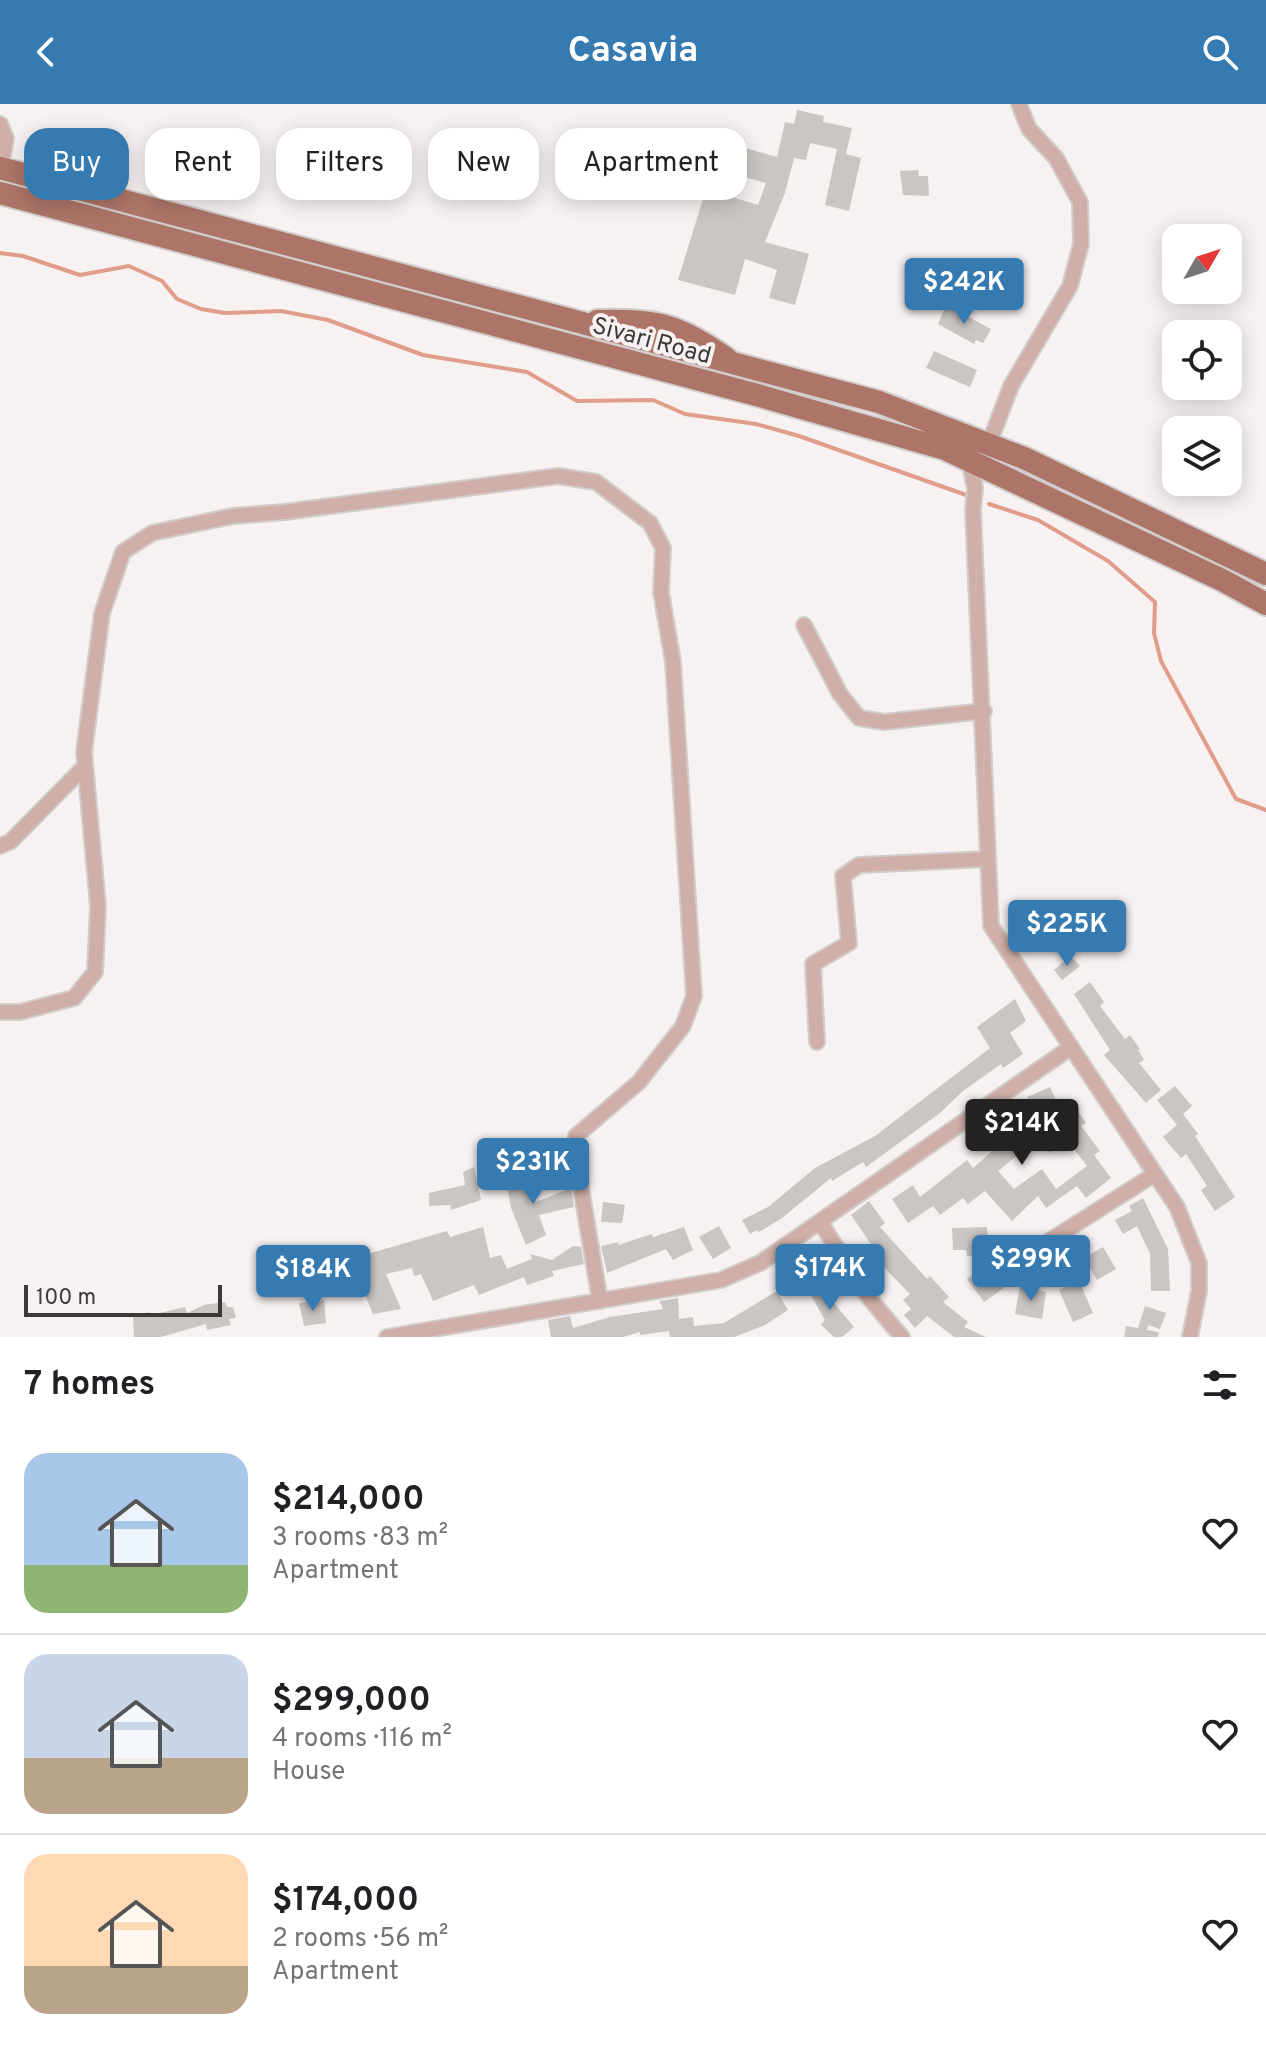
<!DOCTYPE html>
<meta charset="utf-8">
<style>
body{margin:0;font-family:Overpass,sans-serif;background:#f6f6f6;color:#202124;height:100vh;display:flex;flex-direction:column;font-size:30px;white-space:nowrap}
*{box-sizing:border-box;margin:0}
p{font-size:26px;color:#757577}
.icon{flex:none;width:44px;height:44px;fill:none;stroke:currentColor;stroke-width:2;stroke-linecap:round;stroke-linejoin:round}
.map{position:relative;height:1233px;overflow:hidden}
.drawer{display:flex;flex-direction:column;background:#fff;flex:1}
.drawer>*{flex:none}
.banner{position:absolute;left:24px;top:24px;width:800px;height:72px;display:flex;gap:16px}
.needle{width:52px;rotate:51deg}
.buttons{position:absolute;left:1162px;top:120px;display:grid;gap:16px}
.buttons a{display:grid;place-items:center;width:80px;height:80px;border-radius:16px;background:#fff;box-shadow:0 4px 20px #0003;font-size:40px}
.scale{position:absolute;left:24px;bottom:20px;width:198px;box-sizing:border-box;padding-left:8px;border:4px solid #3c3a39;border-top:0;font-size:22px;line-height:28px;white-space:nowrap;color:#3c3a39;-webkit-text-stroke:6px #f7f2f1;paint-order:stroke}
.price{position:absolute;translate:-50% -68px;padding:0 18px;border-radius:8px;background:#357ab0;color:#fff;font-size:26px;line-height:52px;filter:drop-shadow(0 2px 4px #0008)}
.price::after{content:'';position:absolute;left:50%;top:48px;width:24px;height:18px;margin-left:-12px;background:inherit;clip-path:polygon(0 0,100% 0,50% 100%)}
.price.current{background:#222;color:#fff}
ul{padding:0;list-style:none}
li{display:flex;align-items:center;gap:24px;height:200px;padding:0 24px}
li+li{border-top:2px solid #e0e0e0}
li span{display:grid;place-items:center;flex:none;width:224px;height:160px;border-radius:24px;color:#555}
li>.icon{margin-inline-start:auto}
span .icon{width:96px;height:96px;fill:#fffc;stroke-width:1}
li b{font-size:34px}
h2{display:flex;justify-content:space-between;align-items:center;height:96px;padding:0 24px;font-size:34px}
.chip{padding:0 28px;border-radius:24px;background:#fff;box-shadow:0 4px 20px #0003;font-size:28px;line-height:72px}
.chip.current{background:#357ab0;color:#fff}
header{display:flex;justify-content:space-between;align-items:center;height:104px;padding:0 24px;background:#357ab0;color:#fff;font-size:36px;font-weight:700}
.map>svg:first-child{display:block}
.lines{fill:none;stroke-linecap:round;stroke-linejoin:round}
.stream{stroke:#e19d8b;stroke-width:4}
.building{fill:#cbc6c4;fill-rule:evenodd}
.street-casing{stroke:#d2cdcc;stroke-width:18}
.primary-casing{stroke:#d2cdcc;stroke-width:26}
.street{stroke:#cfafa7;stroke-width:14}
.primary{stroke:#ac7567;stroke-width:22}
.labels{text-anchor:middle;stroke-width:8;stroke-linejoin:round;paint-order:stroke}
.street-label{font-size:24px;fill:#3c3a39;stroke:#f7f2f1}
</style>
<header><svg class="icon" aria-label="back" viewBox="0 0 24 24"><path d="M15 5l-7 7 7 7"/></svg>Casavia<svg class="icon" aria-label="search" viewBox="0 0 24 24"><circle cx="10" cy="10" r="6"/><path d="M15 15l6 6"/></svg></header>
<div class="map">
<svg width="1266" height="1233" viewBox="0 0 1266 1233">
<rect width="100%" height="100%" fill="#f7f2f1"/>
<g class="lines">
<path class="stream" d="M 0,149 L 23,152 L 80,171 L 129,162 L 162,177 L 177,195 L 201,205 L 225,209 L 281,207 L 328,216 L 423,251 L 527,268 L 577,297 L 653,296 L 685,310 L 756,320 L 799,332 L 969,392
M 989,400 L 1038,416 L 1108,457 L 1155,498 L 1154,529 L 1161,557 L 1236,695 L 1266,706"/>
</g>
<path class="building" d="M 797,6 L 824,12 L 823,18 L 852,24 L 846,50 L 861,54 L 849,107 L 825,101 L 837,45 L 810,39 L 806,56 L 794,54 L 785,89 L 765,138 L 809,150 L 795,201 L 769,194 L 777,166 L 745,155 L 735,191 L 678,176 L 706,85 L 758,101 L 766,79 L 705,62 L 713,35 L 777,53 L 785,18 L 794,20 Z
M 918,66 L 919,72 L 928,72 L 929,92 L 903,91 L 900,67 Z
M 946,201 L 991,225 L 983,239 L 976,236 L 974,240 L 938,220 Z
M 934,247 L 977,266 L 970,283 L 926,264 Z
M 1031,816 L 1045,835 L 1028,848 L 1014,828 Z
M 1071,852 L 1080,862 L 1062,876 L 1054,866 Z
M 1090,878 L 1104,898 L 1100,902 L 1125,935 L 1130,931 L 1140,945 L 1138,946 L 1144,956 L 1139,959 L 1161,986 L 1146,999 L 1104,951 L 1110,946 L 1074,890 Z
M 1015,895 L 1026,917 L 1010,929 L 1023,950 L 1003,964 L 1001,960 L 963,987 L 940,1009 L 866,1063 L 863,1058 L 832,1077 L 831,1074 L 782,1114 L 759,1128 L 757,1126 L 750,1130 L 742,1116 L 768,1103 L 815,1064 L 875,1032 L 990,944 L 977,923 Z
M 1175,982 L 1192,1002 L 1183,1010 L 1198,1030 L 1195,1032 L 1235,1093 L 1215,1107 L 1201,1086 L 1207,1082 L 1186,1050 L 1181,1054 L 1163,1033 L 1177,1021 L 1157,996 Z
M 1050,983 L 1061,1006 L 1071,998 L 1086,1019 L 1081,1022 L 1100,1047 L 1094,1051 L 1111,1074 L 1086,1094 L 1077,1082 L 1046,1104 L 1038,1092 L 1012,1117 L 985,1087 L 968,1100 L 963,1094 L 940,1111 L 933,1102 L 908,1119 L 892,1095 L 913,1081 L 920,1093 L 967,1056 L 973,1064 L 996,1044 L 998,1047 L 1039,1018 L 1027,993 ZM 1067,1036 L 1087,1062 L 1056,1085 L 1042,1065 L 1014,1085 L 998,1067 L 1018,1051 L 1020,1053 L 1042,1038 L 1050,1049 Z
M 474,1063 L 481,1096 L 451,1106 L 450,1101 L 429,1102 L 429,1089 L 465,1081 L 463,1068 Z
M 532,1069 L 536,1098 L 571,1084 L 574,1103 L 539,1111 L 546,1131 L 526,1141 L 511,1104 L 505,1073 Z
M 1143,1094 L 1168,1145 L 1170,1187 L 1151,1187 L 1150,1150 L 1137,1122 L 1123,1130 L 1115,1116 L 1132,1107 L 1129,1102 Z
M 869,1097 L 885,1119 L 880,1123 L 927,1175 L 930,1172 L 949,1193 L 943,1198 L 968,1218 L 964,1223 L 986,1233 L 954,1233 L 927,1212 L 915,1224 L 904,1211 L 911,1205 L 903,1196 L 910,1190 L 871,1150 L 875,1146 L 851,1111 Z
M 603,1098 L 625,1101 L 622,1119 L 601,1118 Z
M 719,1122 L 731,1144 L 713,1155 L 699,1133 Z
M 483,1123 L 490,1154 L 501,1151 L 507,1165 L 532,1155 L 530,1150 L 552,1156 L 573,1142 L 581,1143 L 584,1160 L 552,1167 L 554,1172 L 527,1181 L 524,1173 L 479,1191 L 474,1181 L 433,1197 L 421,1170 L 414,1172 L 412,1164 L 386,1170 L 401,1205 L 373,1210 L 360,1179 L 335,1188 L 324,1165 L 350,1155 L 447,1127 L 450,1133 Z
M 684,1123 L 693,1146 L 673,1156 L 666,1145 L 607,1169 L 601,1142 L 619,1138 L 618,1141 L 652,1130 L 653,1133 Z
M 987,1123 L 988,1151 L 967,1152 L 966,1146 L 953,1146 L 952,1124 Z
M 1103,1143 L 1116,1165 L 1097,1176 L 1084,1154 Z
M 798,1150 L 809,1171 L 796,1181 L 783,1163 Z
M 990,1158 L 997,1168 L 1001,1164 L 1012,1178 L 984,1198 L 967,1175 Z
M 822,1176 L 831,1190 L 828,1192 L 854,1223 L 842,1233 L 834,1233 L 821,1221 L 825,1216 L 809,1188 Z
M 1079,1177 L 1093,1209 L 1073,1218 L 1059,1186 Z
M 1020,1183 L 1046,1188 L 1042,1215 L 1015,1210 Z
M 777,1187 L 788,1206 L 765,1221 L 734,1233 L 670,1233 L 669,1227 L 640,1231 L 640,1228 L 623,1233 L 551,1233 L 548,1216 L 570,1212 L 573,1224 L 610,1213 L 663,1205 L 659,1197 L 678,1194 L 679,1215 L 693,1213 L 694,1222 L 724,1219 Z
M 324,1196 L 326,1219 L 304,1222 L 299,1199 Z
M 225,1198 L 227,1203 L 233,1203 L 236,1214 L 229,1215 L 231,1221 L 207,1226 L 206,1220 L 161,1233 L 134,1233 L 133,1212 L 150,1208 L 151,1211 L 185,1203 L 187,1209 L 204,1201 Z
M 1145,1202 L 1166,1209 L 1160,1225 L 1148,1221 L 1147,1226 L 1159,1228 L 1158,1233 L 1124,1233 L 1126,1222 L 1138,1224 Z"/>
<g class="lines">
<g class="street-casing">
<path id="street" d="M 0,20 L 6,34 L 0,69
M 989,340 L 1011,282 L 1070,182 L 1081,140 L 1080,98 L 1056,54 L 1029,25 L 1019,0
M 969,357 L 975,384 L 973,406 L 991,822 L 1177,1103 L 1199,1159 L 1199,1187 L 1190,1233
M 804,521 L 840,590 L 859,614 L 884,618 L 984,607
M 0,742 L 10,738 L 85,662
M 0,908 L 20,908 L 74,894 L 95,868 L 98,802 L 84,648 L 102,509 L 123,448 L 152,429 L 233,412 L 285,408 L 558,372 L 596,378 L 650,419 L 663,444 L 661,488 L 673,558 L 694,892 L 683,922 L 639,978 L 576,1032 L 581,1084 L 600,1197
M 817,938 L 813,860 L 849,839 L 843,772 L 859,761 L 988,755
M 820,1118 L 870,1195 L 902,1233
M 1041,1142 L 1155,1070
M 387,1233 L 721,1176 L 760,1159 L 1070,944"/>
</g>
<g class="primary-casing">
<path id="primary" d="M 0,64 L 879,298 L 1024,354 L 1266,470
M 0,89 L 757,291 L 945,345 L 1224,477 L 1266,500
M 597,217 C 655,215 678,220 726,254"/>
</g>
<use href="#street" class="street"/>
<use href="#primary" class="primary"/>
</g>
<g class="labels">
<g class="street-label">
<text transform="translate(652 236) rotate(15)" y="8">Sivari Road</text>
</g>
</g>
</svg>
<div class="buttons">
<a><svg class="needle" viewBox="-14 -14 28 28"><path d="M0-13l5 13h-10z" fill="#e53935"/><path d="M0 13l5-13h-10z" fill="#757577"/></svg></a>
<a><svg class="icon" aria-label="locate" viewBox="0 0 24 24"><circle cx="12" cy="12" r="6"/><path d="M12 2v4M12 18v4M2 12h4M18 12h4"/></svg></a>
<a><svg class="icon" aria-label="layers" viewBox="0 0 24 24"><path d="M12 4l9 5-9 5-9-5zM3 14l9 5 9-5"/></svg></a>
</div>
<div class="scale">100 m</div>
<b class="price" style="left:964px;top:222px">$242K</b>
<b class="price" style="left:1067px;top:864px">$225K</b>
<b class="price current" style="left:1022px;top:1063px">$214K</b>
<b class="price" style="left:533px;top:1102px">$231K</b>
<b class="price" style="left:1031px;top:1199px">$299K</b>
<b class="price" style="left:830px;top:1208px">$174K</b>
<b class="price" style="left:313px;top:1209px">$184K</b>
<div class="banner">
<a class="chip current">Buy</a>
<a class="chip">Rent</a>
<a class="chip">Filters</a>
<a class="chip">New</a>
<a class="chip">Apartment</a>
</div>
</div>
<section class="drawer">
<h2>7 homes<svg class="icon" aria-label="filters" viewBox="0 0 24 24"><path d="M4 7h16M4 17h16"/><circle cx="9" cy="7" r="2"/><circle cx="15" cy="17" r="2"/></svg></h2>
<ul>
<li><span style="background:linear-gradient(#a9c7e8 70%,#8fb573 0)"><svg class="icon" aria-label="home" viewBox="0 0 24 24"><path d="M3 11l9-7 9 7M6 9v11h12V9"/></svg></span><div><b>$214,000</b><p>3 rooms · 83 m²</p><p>Apartment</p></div><svg class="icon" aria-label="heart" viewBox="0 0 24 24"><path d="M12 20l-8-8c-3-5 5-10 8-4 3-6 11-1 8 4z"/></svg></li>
<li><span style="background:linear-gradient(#c9d6e8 65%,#b9a48a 0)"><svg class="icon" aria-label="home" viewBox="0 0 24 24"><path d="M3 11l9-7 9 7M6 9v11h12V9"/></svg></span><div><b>$299,000</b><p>4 rooms · 116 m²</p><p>House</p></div><svg class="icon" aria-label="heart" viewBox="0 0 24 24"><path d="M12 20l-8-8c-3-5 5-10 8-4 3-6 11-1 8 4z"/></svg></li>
<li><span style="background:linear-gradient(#ffd9b3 70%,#b9a48a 0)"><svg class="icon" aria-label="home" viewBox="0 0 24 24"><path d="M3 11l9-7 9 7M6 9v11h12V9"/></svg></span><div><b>$174,000</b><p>2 rooms · 56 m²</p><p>Apartment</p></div><svg class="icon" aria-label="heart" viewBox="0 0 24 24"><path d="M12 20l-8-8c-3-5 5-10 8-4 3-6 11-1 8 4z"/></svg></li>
</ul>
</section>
